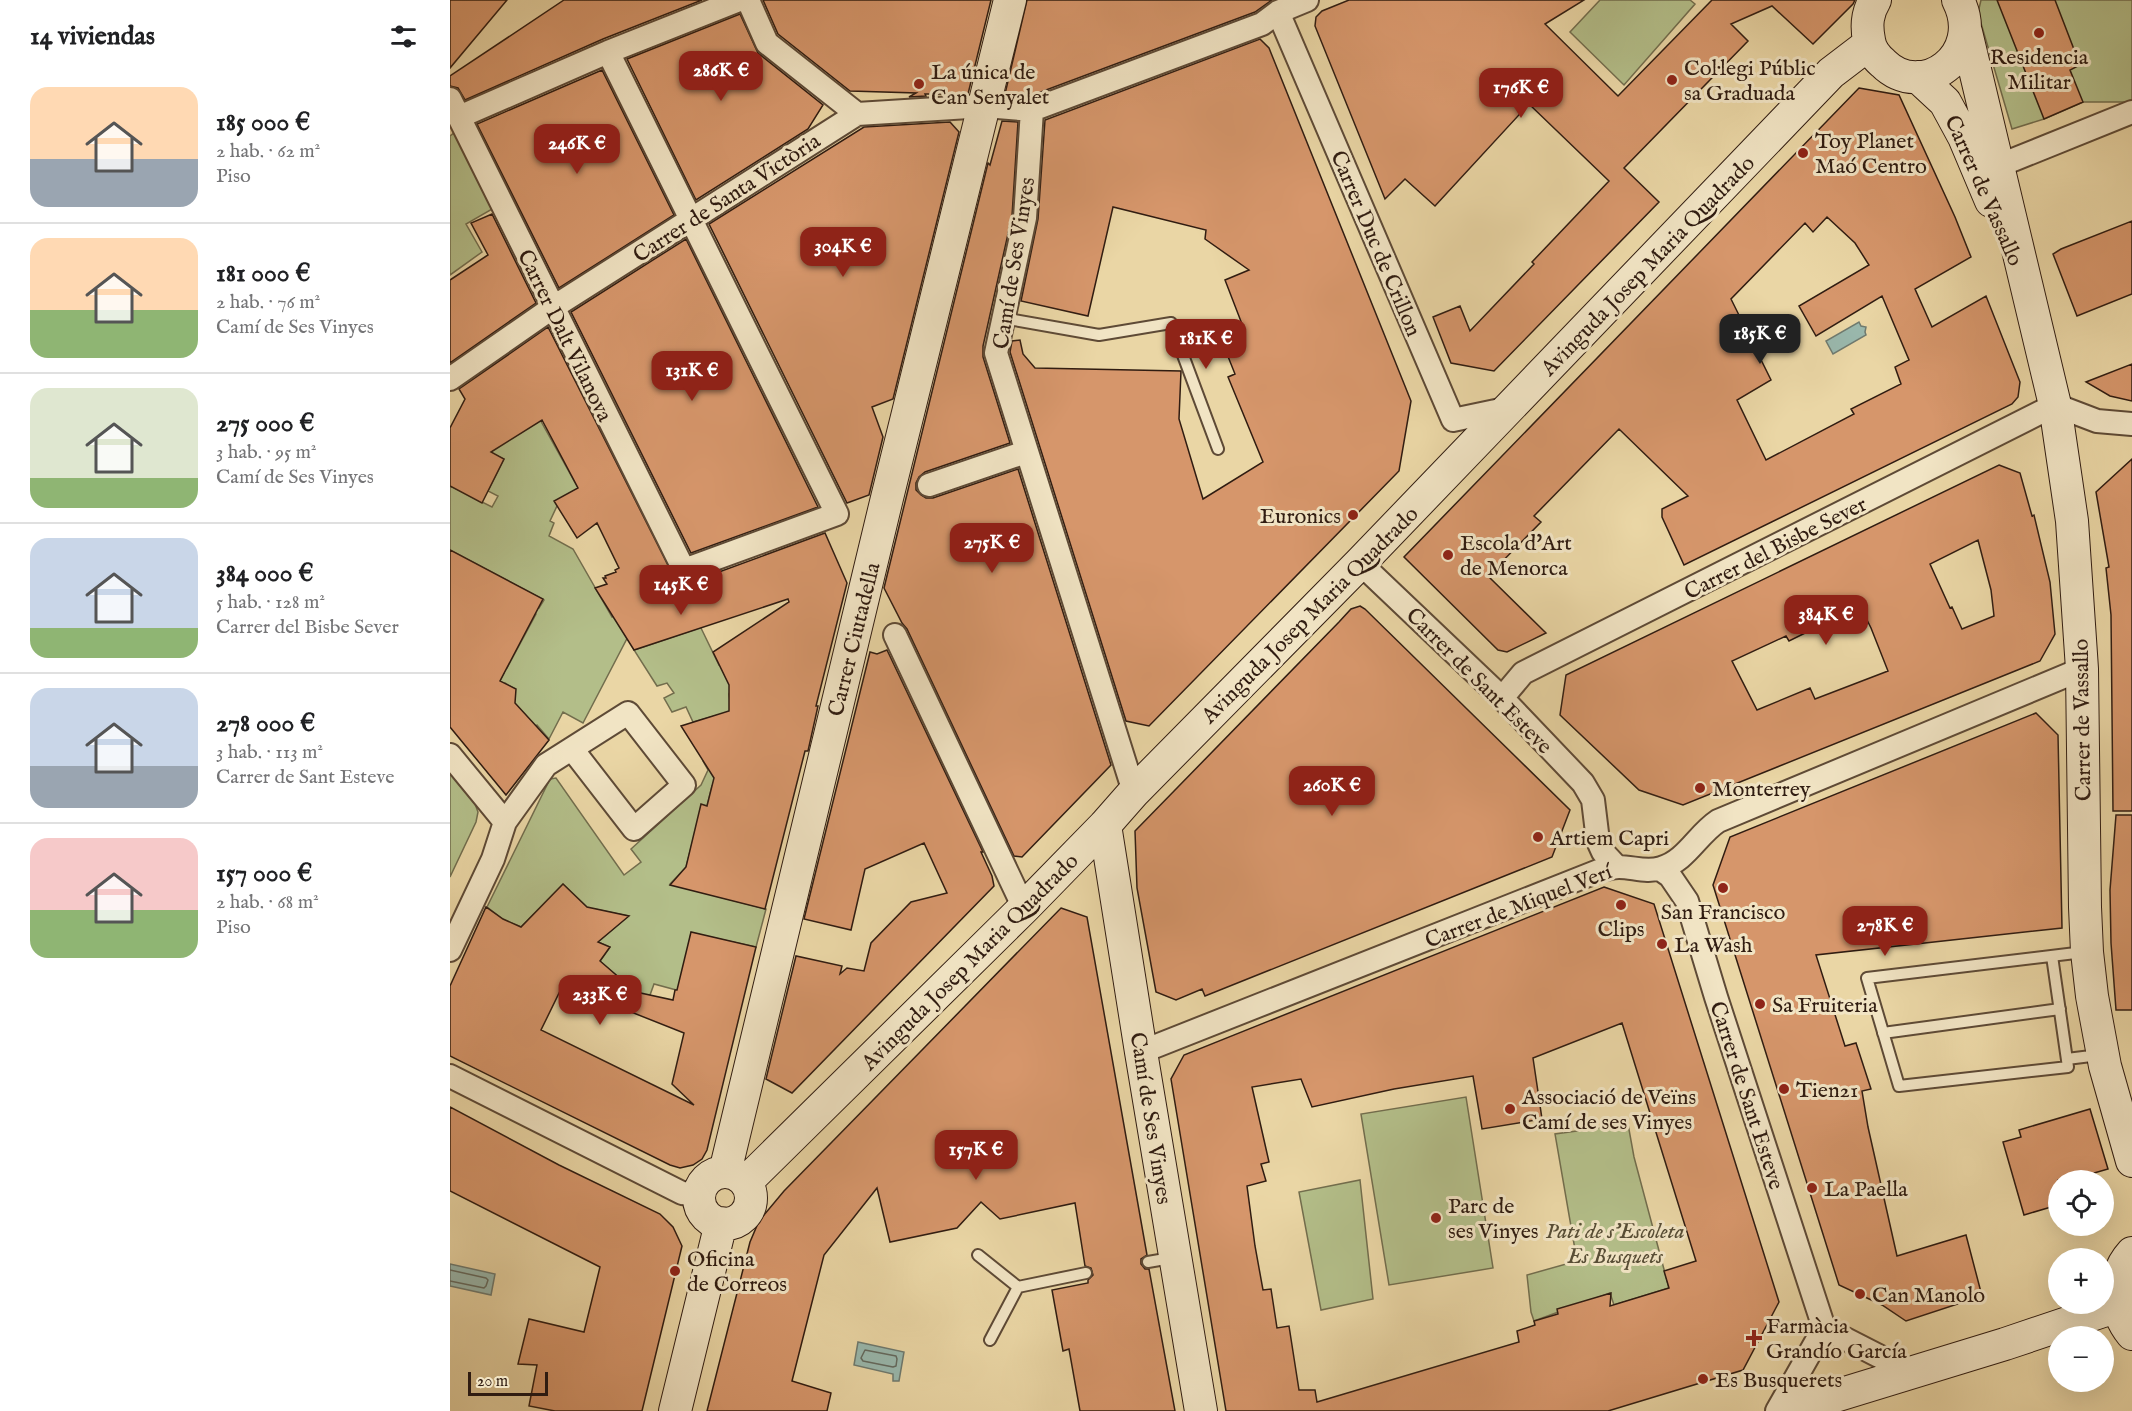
<!DOCTYPE html>
<html lang="es">
<meta charset="utf-8">
<style>
body{margin:0;font-family:"IM FELL English",serif;background:#f2f2f2;color:#202124;height:100vh;display:flex;flex-direction:column;font-size:22px;white-space:nowrap}
*{box-sizing:border-box;margin:0}
p{font-size:20px;color:#757577}
.icon{flex:none;width:33px;height:33px;fill:none;stroke:currentColor;stroke-width:2;stroke-linecap:round;stroke-linejoin:round}
.map{position:relative;flex:1;overflow:hidden}
.panel{display:flex;flex-direction:column;background:#fff;width:450px}
.panel>*{flex:none}
.controls{position:absolute;left:1598px;top:1170px;display:grid;gap:12px}
.controls a{display:grid;place-items:center;width:66px;height:66px;border-radius:50%;background:#fff;box-shadow:0 6px 24px #0002;font-size:30px}
.scale{position:absolute;left:18px;bottom:15px;width:80px;box-sizing:border-box;padding-left:6px;border:3px solid #301c11;border-top:0;font-size:16px;line-height:21px;white-space:nowrap;color:#301c11;-webkit-text-stroke:4px #f1e4c4;paint-order:stroke}
.price{position:absolute;translate:-50% -51px;padding:0 14px;border-radius:12px;background:#8f2418;color:#fff;font-size:20px;line-height:39px;filter:drop-shadow(0 2px 3px #0008)}
.price::after{content:'';position:absolute;left:50%;top:36px;width:18px;height:14px;margin-left:-9px;background:inherit;clip-path:polygon(0 0,100% 0,50% 100%)}
.price.current{background:#222;color:#fff}
ul{padding:0;list-style:none}
li{display:flex;align-items:center;gap:18px;height:150px;padding:0 30px}
li+li{border-top:2px solid #e0e0e0}
li span{display:grid;place-items:center;flex:none;width:168px;height:120px;border-radius:18px;color:#555}
li>.icon{margin-inline-start:auto}
span .icon{width:72px;height:72px;fill:#fffc;stroke-width:1}
li b{font-size:26px}
h2{display:flex;justify-content:space-between;align-items:center;height:72px;padding:0 30px;font-size:26px}
main{display:flex;flex:1;min-height:0}
.map>svg:first-child{display:block}
.green{fill:#b3be89;stroke:#726d4d;stroke-width:1.5}
.water{fill:#99b8ad;stroke:#6f7a6f;stroke-width:1.5}
.lines{fill:none;stroke-linecap:round;stroke-linejoin:round}
.shore{stroke:#646a5f;stroke-width:1.5}
.building{fill:#d6966b;stroke:#301c11;stroke-width:1.5;fill-rule:evenodd}
.lane-casing{stroke:#5e4a36;stroke-width:14}
.street-casing{stroke:#5e4a36;stroke-width:26}
.secondary-casing{stroke:#301c11;stroke-width:34}
.lane{stroke:#f1e4c4;stroke-width:10}
.street{stroke:#f1e4c4;stroke-width:22}
.secondary{stroke:#f1e4c4;stroke-width:32}
.poi-dot{fill:#8f2418;stroke:#f1e4c4;stroke-width:2}
.labels{text-anchor:middle;stroke-width:6;stroke-linejoin:round;paint-order:stroke}
.poi-label{font-size:22px;fill:#301c11;stroke:#f1e4c4;text-anchor:start}
.street-label{font-size:22px;fill:#301c11;stroke:#f1e4c4}
.park-label{font-size:22px;font-style:italic;fill:#574d35;stroke:#f1e4c4}
</style>
<main>
<section class="panel">
<h2>14 viviendas<svg class="icon" aria-label="filters" viewBox="0 0 24 24"><path d="M4 7h16M4 17h16"/><circle cx="9" cy="7" r="2"/><circle cx="15" cy="17" r="2"/></svg></h2>
<ul>
<li><span style="background:linear-gradient(#ffd9b3 60%,#9aa5b1 0)"><svg class="icon" aria-label="home" viewBox="0 0 24 24"><path d="M3 11l9-7 9 7M6 9v11h12V9"/></svg></span><div><b>185 000 €</b><p>2 hab. · 62 m²</p><p>Piso</p></div></li>
<li><span style="background:linear-gradient(#ffd9b3 60%,#8fb573 0)"><svg class="icon" aria-label="home" viewBox="0 0 24 24"><path d="M3 11l9-7 9 7M6 9v11h12V9"/></svg></span><div><b>181 000 €</b><p>2 hab. · 76 m²</p><p>Camí de Ses Vinyes</p></div></li>
<li><span style="background:linear-gradient(#dfe7d0 75%,#8fb573 0)"><svg class="icon" aria-label="home" viewBox="0 0 24 24"><path d="M3 11l9-7 9 7M6 9v11h12V9"/></svg></span><div><b>275 000 €</b><p>3 hab. · 95 m²</p><p>Camí de Ses Vinyes</p></div></li>
<li><span style="background:linear-gradient(#c9d6e8 75%,#8fb573 0)"><svg class="icon" aria-label="home" viewBox="0 0 24 24"><path d="M3 11l9-7 9 7M6 9v11h12V9"/></svg></span><div><b>384 000 €</b><p>5 hab. · 128 m²</p><p>Carrer del Bisbe Sever</p></div></li>
<li><span style="background:linear-gradient(#c9d6e8 65%,#9aa5b1 0)"><svg class="icon" aria-label="home" viewBox="0 0 24 24"><path d="M3 11l9-7 9 7M6 9v11h12V9"/></svg></span><div><b>278 000 €</b><p>3 hab. · 113 m²</p><p>Carrer de Sant Esteve</p></div></li>
<li><span style="background:linear-gradient(#f6c9c9 60%,#8fb573 0)"><svg class="icon" aria-label="home" viewBox="0 0 24 24"><path d="M3 11l9-7 9 7M6 9v11h12V9"/></svg></span><div><b>157 000 €</b><p>2 hab. · 68 m²</p><p>Piso</p></div></li>
</ul>
</section>
<div class="map">
<svg width="1682" height="1411" viewBox="0 0 1682 1411">
<rect width="100%" height="100%" fill="#ead6a5"/>
<filter id="stains"><feTurbulence type="fractalNoise" baseFrequency=".00333" numOctaves="4"/><feColorMatrix values="0 0 0 0 .2 0 0 0 0 .09 0 0 0 0 .02 0 0 0 .5 -.17"/></filter>
<radialGradient id="worn" r=".72"><stop offset=".6" stop-color="#630" stop-opacity="0"/><stop offset="1" stop-color="#630" stop-opacity=".3"/></radialGradient>
<path class="green" d="M 1150,0 L 1240,0 L 1245,4 L 1174,85 L 1120,32 Z
M 1531,0 L 1682,0 L 1682,102 L 1633,102 L 1594,119 L 1562,129 L 1528,13 Z
M 8,130 L 44,208 L 16,224 L 32,252 L 0,275 L 0,136 Z
M 78,398 L 128,488 L 107,506 L 100,521 L 104,523 L 99,536 L 123,549 L 162,617 L 174,611 L 183,627 L 133,723 L 113,712 L 99,739 L 87,725 L 76,734 L 58,696 L 65,689 L 55,683 L 42,694 L 43,678 L 50,681 L 54,673 L 0,638 L 57,668 L 86,614 L 12,568 L 89,608 L 94,600 L 0,550 L 0,486 L 42,507 L 48,496 L 38,491 L 54,459 L 41,453 L 56,424 Z
M 250,626 L 269,665 L 295,657 L 279,694 L 293,793 L 262,786 L 257,806 L 252,805 L 236,867 L 220,884 L 316,909 L 306,947 L 241,933 L 230,991 L 204,984 L 200,995 L 195,1001 L 150,961 L 160,947 L 148,942 L 178,916 L 145,909 L 142,912 L 113,884 L 71,927 L 54,920 L 37,907 L 100,779 L 106,778 L 174,875 L 191,862 L 181,849 L 251,785 L 258,770 L 253,761 L 267,757 L 268,715 L 243,722 L 236,707 L 222,712 L 214,698 L 224,693 L 217,683 L 207,686 L 184,650 L 246,629 Z
M 0,773 L 25,804 L 28,812 L 26,822 L 0,877 Z
M 1016,1097 L 1043,1268 L 939,1285 L 911,1114 Z
M 1178,1124 L 1184,1157 L 1219,1288 L 1164,1305 L 1160,1293 L 1084,1321 L 1081,1312 L 1077,1275 L 1127,1261 L 1105,1134 Z
M 910,1180 L 923,1299 L 871,1310 L 849,1192 Z"/>
<path class="water" d="M 1409,322 L 1411,326 L 1416,327 L 1415,332 L 1416,335 L 1383,354 L 1376,341 Z
M 0,1264 L 45,1274 L 41,1295 L 0,1286 Z
M 408,1342 L 454,1352 L 449,1381 L 443,1381 L 443,1374 L 404,1365 Z"/>
<g class="lines">
<path class="shore" d="M 0,1270 L 36,1278 L 38,1280 L 36,1286 L 34,1288 L 0,1281
M 415,1350 L 446,1356 L 447,1359 L 446,1366 L 443,1367 L 413,1361 L 411,1358 Z"/>
</g>
<path class="building" d="M 0,0 L 57,0 L 0,68 Z
M 114,0 L 252,0 L 153,39 L 15,100 L 8,88 L 0,86 L 0,76 Z
M 313,0 L 541,0 L 518,94 L 475,94 L 476,96 L 459,97 L 466,93 L 400,91 L 328,34 Z
M 577,0 L 822,0 L 805,12 L 580,96 L 571,96 L 573,94 L 555,94 Z
M 899,0 L 1134,0 L 1095,24 L 1168,96 L 1262,0 L 1405,0 L 1403,4 L 1363,44 L 1322,6 L 1281,24 L 1298,41 L 1174,168 L 1209,202 L 1044,371 L 1001,363 L 983,317 L 1010,306 L 1020,331 L 1084,264 L 1082,262 L 1159,181 L 1079,104 L 985,206 L 955,179 L 935,199 L 865,26 L 866,17 L 872,11 Z
M 1547,0 L 1605,0 L 1630,65 L 1620,70 L 1633,102 L 1594,119 Z
M 290,14 L 308,53 L 373,105 L 358,129 L 246,200 L 177,59 Z
M 810,39 L 819,48 L 961,401 L 949,471 L 699,726 L 676,721 L 560,352 L 562,341 L 570,340 L 573,354 L 585,368 L 731,371 L 729,419 L 753,499 L 813,462 L 778,377 L 785,374 L 769,334 L 792,324 L 775,280 L 799,270 L 755,239 L 756,230 L 663,207 L 638,316 L 571,301 L 588,219 L 595,120 Z
M 152,70 L 224,215 L 109,288 L 27,124 Z
M 1409,88 L 1449,95 L 1505,217 L 1521,257 L 1465,289 L 1482,327 L 1536,296 L 1570,382 L 1568,397 L 1562,404 L 1234,565 L 1212,517 L 1212,509 L 1238,496 L 1169,429 L 1084,516 L 1091,522 L 1038,576 L 1096,633 L 1057,652 L 1048,650 L 954,557 ZM 1377,217 L 1405,243 L 1419,265 L 1349,306 L 1366,336 L 1432,296 L 1459,360 L 1445,367 L 1451,384 L 1401,409 L 1404,414 L 1316,460 L 1287,400 L 1321,380 L 1281,299 L 1355,223 L 1363,232 Z
M 552,121 L 568,122 L 562,216 L 533,346 L 533,357 L 560,443 L 475,472 L 469,477 L 466,483 L 466,490 L 471,495 L 476,498 L 483,498 L 568,469 L 661,765 L 572,857 L 564,856 L 457,629 L 452,623 L 434,588 L 538,163 L 540,165 Z
M 500,122 L 509,132 L 443,399 L 422,407 L 433,437 L 419,495 L 397,503 L 259,224 L 414,127 Z
M 42,214 L 86,303 L 0,363 L 0,280 L 38,255 L 21,223 Z
M 1682,221 L 1682,294 L 1627,316 L 1603,254 L 1611,249 Z
M 236,239 L 368,507 L 241,553 L 121,312 Z
M 98,327 L 226,581 L 232,583 L 239,583 L 375,533 L 397,583 L 366,706 L 368,706 L 358,751 L 355,751 L 315,909 L 220,885 L 236,867 L 251,804 L 257,806 L 264,778 L 231,726 L 279,711 L 279,685 L 263,652 L 339,602 L 338,599 L 184,650 L 145,588 L 157,584 L 153,578 L 156,578 L 155,576 L 166,572 L 165,570 L 169,568 L 147,523 L 127,538 L 104,501 L 128,488 L 92,420 L 41,452 L 54,459 L 32,503 L 0,486 L 0,428 L 15,399 L 9,389 Z
M 1682,364 L 1682,401 L 1660,396 L 1636,382 Z
M 1682,459 L 1682,811 L 1663,811 L 1661,615 L 1656,568 L 1659,567 L 1646,492 Z
M 1549,465 L 1570,473 L 1582,516 L 1584,515 L 1600,582 L 1605,634 L 1590,661 L 1233,805 L 1189,790 L 1110,715 L 1116,675 ZM 1528,540 L 1541,590 L 1544,616 L 1512,629 L 1502,607 L 1500,608 L 1480,564 ZM 1410,606 L 1421,628 L 1438,671 L 1365,699 L 1360,688 L 1307,710 L 1282,661 L 1336,636 L 1339,641 Z
M 0,550 L 93,599 L 50,681 L 66,689 L 65,703 L 99,740 L 56,795 L 0,727 Z
M 910,606 L 915,609 L 1120,810 L 1102,857 L 755,996 L 752,989 L 726,1000 L 706,992 L 687,888 L 685,831 L 889,622 L 901,609 Z
M 437,650 L 533,852 L 531,852 L 542,876 L 544,886 L 342,1093 L 316,1079 L 346,956 L 392,966 L 390,974 L 397,968 L 414,971 L 421,943 L 461,902 L 497,893 L 474,843 L 415,869 L 401,930 L 354,919 L 420,652 L 427,654 Z
M 1586,713 L 1608,735 L 1612,928 L 1366,955 L 1395,1046 L 1406,1043 L 1421,1089 L 1412,1091 L 1418,1127 L 1447,1256 L 1516,1235 L 1532,1296 L 1456,1321 L 1432,1305 L 1389,1285 L 1263,885 L 1280,837 Z
M 1666,815 L 1682,815 L 1682,1010 L 1666,1010 L 1661,943 L 1660,890 Z
M 113,884 L 137,907 L 179,916 L 148,942 L 160,947 L 150,961 L 186,992 L 223,1000 L 225,990 L 227,990 L 241,932 L 306,947 L 257,1150 L 252,1159 L 243,1165 L 230,1168 L 220,1165 L 0,1056 L 0,986 L 36,907 L 53,919 L 71,927 ZM 113,985 L 234,1033 L 222,1084 L 244,1105 L 91,1030 Z
M 1154,887 L 1204,904 L 1329,1302 L 1293,1370 L 1158,1411 L 776,1411 L 721,1079 L 734,1055 ZM 1172,1023 L 1246,1261 L 1214,1271 L 1219,1288 L 1160,1306 L 1161,1293 L 1107,1309 L 1108,1314 L 1084,1321 L 1085,1325 L 1067,1331 L 1069,1342 L 867,1402 L 865,1390 L 849,1390 L 839,1326 L 827,1328 L 821,1289 L 813,1290 L 805,1246 L 797,1186 L 816,1181 L 811,1164 L 819,1162 L 802,1087 L 851,1079 L 862,1107 L 944,1089 L 1023,1076 L 1032,1129 L 1092,1119 L 1083,1058 Z
M 611,908 L 637,917 L 697,1255 L 691,1259 L 691,1264 L 695,1269 L 699,1269 L 725,1411 L 630,1411 L 619,1349 L 613,1351 L 602,1290 L 638,1283 L 638,1280 L 643,1275 L 641,1268 L 635,1266 L 625,1203 L 550,1219 L 531,1202 L 507,1228 L 440,1242 L 427,1188 L 374,1255 L 342,1381 L 381,1393 L 377,1411 L 257,1411 L 300,1242 L 309,1221 L 334,1191 Z
M 0,1107 L 109,1165 L 210,1214 L 223,1227 L 232,1246 L 192,1411 L 105,1411 L 79,1406 L 87,1365 L 68,1364 L 79,1319 L 134,1332 L 150,1267 L 0,1191 Z
M 1640,1109 L 1658,1169 L 1644,1173 L 1646,1180 L 1608,1180 L 1608,1205 L 1574,1215 L 1553,1142 L 1571,1137 L 1569,1130 Z"/>
<g class="lines">
<g class="lane-casing">
<path id="lane" d="M 553,318 L 649,335 L 721,323 L 768,449
M 1602,956 L 1618,1067 L 1449,1086 L 1417,978 L 1634,952
M 1433,1033 L 1610,1009
M 1617,1059 L 1649,1055
M 528,1255 L 568,1287 L 636,1273
M 698,1262 L 721,1258
M 540,1340 L 568,1287"/>
</g>
<g class="street-casing">
<path id="street" d="M 298,0 L 317,43 L 407,114
M 828,12 L 1003,420 L 1060,408
M 0,99 L 234,570 L 387,514 L 158,52
M 582,110 L 575,218 L 546,353 L 684,792
M 9,117 L 158,52 L 289,0
M 1548,166 L 1682,112
M 0,379 L 102,308 L 407,114 L 535,106 L 582,110 L 812,24 L 828,12 L 857,0
M 479,485 L 576,452
M 910,563 L 1052,698 L 1133,783 L 1143,800 L 1148,841 L 1153,852 L 1167,867
M 445,635 L 574,908
M 1052,698 L 1073,673 L 1605,405 L 1647,421 L 1682,424
M 0,755 L 55,822 L 43,859 L 0,950
M 55,822 L 96,765 L 178,713 L 234,785 L 184,829 L 122,749
M 1210,869 L 1220,876 L 1237,901 L 1266,997 L 1374,1328 L 1462,1373
M 691,1052 L 1151,870 C 1157,869 1163,867 1169,867 C 1183,867 1197,873 1211,868 C 1236,861 1247,835 1268,821 L 1632,669
M 0,1076 L 232,1193 L 249,1195
M 1327,1411 L 1374,1328"/>
</g>
<g class="secondary-casing">
<path id="secondary" d="M 1425,0 C 1417,13 1416,25 1419,40 C 1420,49 1426,57 1433,63 C 1472,102 1536,55 1508,0
M 1516,32 L 1605,405 L 1622,521 L 1632,669 L 1635,907 L 1637,952 L 1642,996 L 1655,1066 L 1682,1161
M 1468,77 L 1495,102 L 1514,137 L 1541,201
M 655,825 L 691,1052 L 751,1411
M249 1198a26 26 0 1 1 52 0a26 26 0 1 1-52 0Z
M 275,1172 L 437,498 L 560,0
M 296,1182 L 574,908 L 655,825 L 684,792 L 910,563 L 1381,73 L 1419,44
M 1682,1253 C 1661,1276 1663,1311 1682,1334
M 225,1411 L 271,1223
M 1336,1411 L 1555,1344 L 1668,1306"/>
</g>
<use href="#lane" class="lane"/>
<use href="#street" class="street"/>
<use href="#secondary" class="secondary"/>
</g>
<g class="poi-dot">
<circle cx="1589" cy="33" r="6"/>
<circle cx="1222" cy="80" r="6"/>
<circle cx="469" cy="84" r="6"/>
<circle cx="1353" cy="153" r="6"/>
<circle cx="903" cy="515" r="6"/>
<circle cx="998" cy="555" r="6"/>
<circle cx="1250" cy="788" r="6"/>
<circle cx="1088" cy="837" r="6"/>
<circle cx="1273" cy="888" r="6"/>
<circle cx="1171" cy="905" r="6"/>
<circle cx="1212" cy="944" r="6"/>
<circle cx="1310" cy="1004" r="6"/>
<circle cx="1334" cy="1089" r="6"/>
<circle cx="1060" cy="1109" r="6"/>
<circle cx="1362" cy="1188" r="6"/>
<circle cx="986" cy="1218" r="6"/>
<circle cx="225" cy="1271" r="6"/>
<circle cx="1410" cy="1294" r="6"/>
<path d="M1301 1329h6v6h6v6h-6v6h-6v-6h-6v-6h6z"/>
<circle cx="1253" cy="1379" r="6"/>
</g>
<g class="labels">
<g class="poi-label">
<text x="1589" y="64" text-anchor="middle">Residencia<tspan x="1589" dy="25">Militar</tspan></text>
<text x="1234" y="75">Col·legi Públic<tspan x="1234" dy="25">sa Graduada</tspan></text>
<text x="481" y="79">La única de<tspan x="481" dy="25">Can Senyalet</tspan></text>
<text x="1365" y="148">Toy Planet<tspan x="1365" dy="25">Maó Centro</tspan></text>
<text x="891" y="523" text-anchor="end">Euronics</text>
<text x="1010" y="550">Escola d'Art<tspan x="1010" dy="25">de Menorca</tspan></text>
<text x="1262" y="796">Monterrey</text>
<text x="1100" y="845">Artiem Capri</text>
<text x="1273" y="919" text-anchor="middle">San Francisco</text>
<text x="1171" y="936" text-anchor="middle">Clips</text>
<text x="1224" y="952">La Wash</text>
<text x="1322" y="1012">Sa Fruiteria</text>
<text x="1346" y="1097">Tien21</text>
<text x="1072" y="1104">Associació de Veïns<tspan x="1072" dy="25">Camí de ses Vinyes</tspan></text>
<text x="1374" y="1196">La Paella</text>
<text x="998" y="1213">Parc de<tspan x="998" dy="25">ses Vinyes</tspan></text>
<text x="237" y="1266">Oficina<tspan x="237" dy="25">de Correos</tspan></text>
<text x="1422" y="1302">Can Manolo</text>
<text x="1316" y="1333">Farmàcia<tspan x="1316" dy="25">Grandío García</tspan></text>
<text x="1265" y="1387">Es Busquerets</text>
</g>
<g class="street-label">
<text transform="translate(1535 190) rotate(66)" y="8">Carrer de Vassallo</text>
<text transform="translate(276 197) rotate(-33)" y="8">Carrer de Santa Victòria</text>
<text transform="translate(927 243) rotate(67)" y="8">Carrer Duc de Crillon</text>
<text transform="translate(563 263) rotate(-81)" y="8">Camí de Ses Vinyes</text>
<text transform="translate(1197 265) rotate(-46)" y="8">Avinguda Josep Maria Quadrado</text>
<text transform="translate(116 335) rotate(64)" y="8">Carrer Dalt Vilanova</text>
<text transform="translate(1325 547) rotate(-27)" y="8">Carrer del Bisbe Sever</text>
<text transform="translate(859 614) rotate(-45)" y="8">Avinguda Josep Maria Quadrado</text>
<text transform="translate(403 639) rotate(-76)" y="8">Carrer Ciutadella</text>
<text transform="translate(1030 680) rotate(45)" y="8">Carrer de Sant Esteve</text>
<text transform="translate(1631 720) rotate(-91)" y="8">Carrer de Vassallo</text>
<text transform="translate(1068 905) rotate(-21)" y="8">Carrer de Miquel Verí</text>
<text transform="translate(519 961) rotate(-45)" y="8">Avinguda Josep Maria Quadrado</text>
<text transform="translate(1298 1095) rotate(72)" y="8">Carrer de Sant Esteve</text>
<text transform="translate(702 1118) rotate(81)" y="8">Camí de Ses Vinyes</text>
</g>
<g class="park-label">
<text x="1165" y="1238">Pati de s'Escoleta<tspan x="1165" dy="25">Es Busquets</tspan></text>
</g>
</g>
<rect width="100%" height="100%" filter="url(#stains)"/>
<rect width="100%" height="100%" fill="url(#worn)"/>
</svg>
<div class="controls">
<a><svg class="icon" aria-label="locate" viewBox="0 0 24 24"><circle cx="12" cy="12" r="6"/><path d="M12 2v4M12 18v4M2 12h4M18 12h4"/></svg></a>
<a>+</a>
<a>−</a>
</div>
<div class="scale">20 m</div>
<b class="price" style="left:271px;top:102px">286K €</b>
<b class="price" style="left:1071px;top:119px">176K €</b>
<b class="price" style="left:127px;top:175px">246K €</b>
<b class="price" style="left:393px;top:278px">304K €</b>
<b class="price current" style="left:1310px;top:365px">185K €</b>
<b class="price" style="left:756px;top:370px">181K €</b>
<b class="price" style="left:242px;top:402px">131K €</b>
<b class="price" style="left:542px;top:574px">275K €</b>
<b class="price" style="left:231px;top:616px">145K €</b>
<b class="price" style="left:1376px;top:646px">384K €</b>
<b class="price" style="left:882px;top:817px">260K €</b>
<b class="price" style="left:1435px;top:957px">278K €</b>
<b class="price" style="left:150px;top:1026px">233K €</b>
<b class="price" style="left:526px;top:1181px">157K €</b>
</div>
</main>
